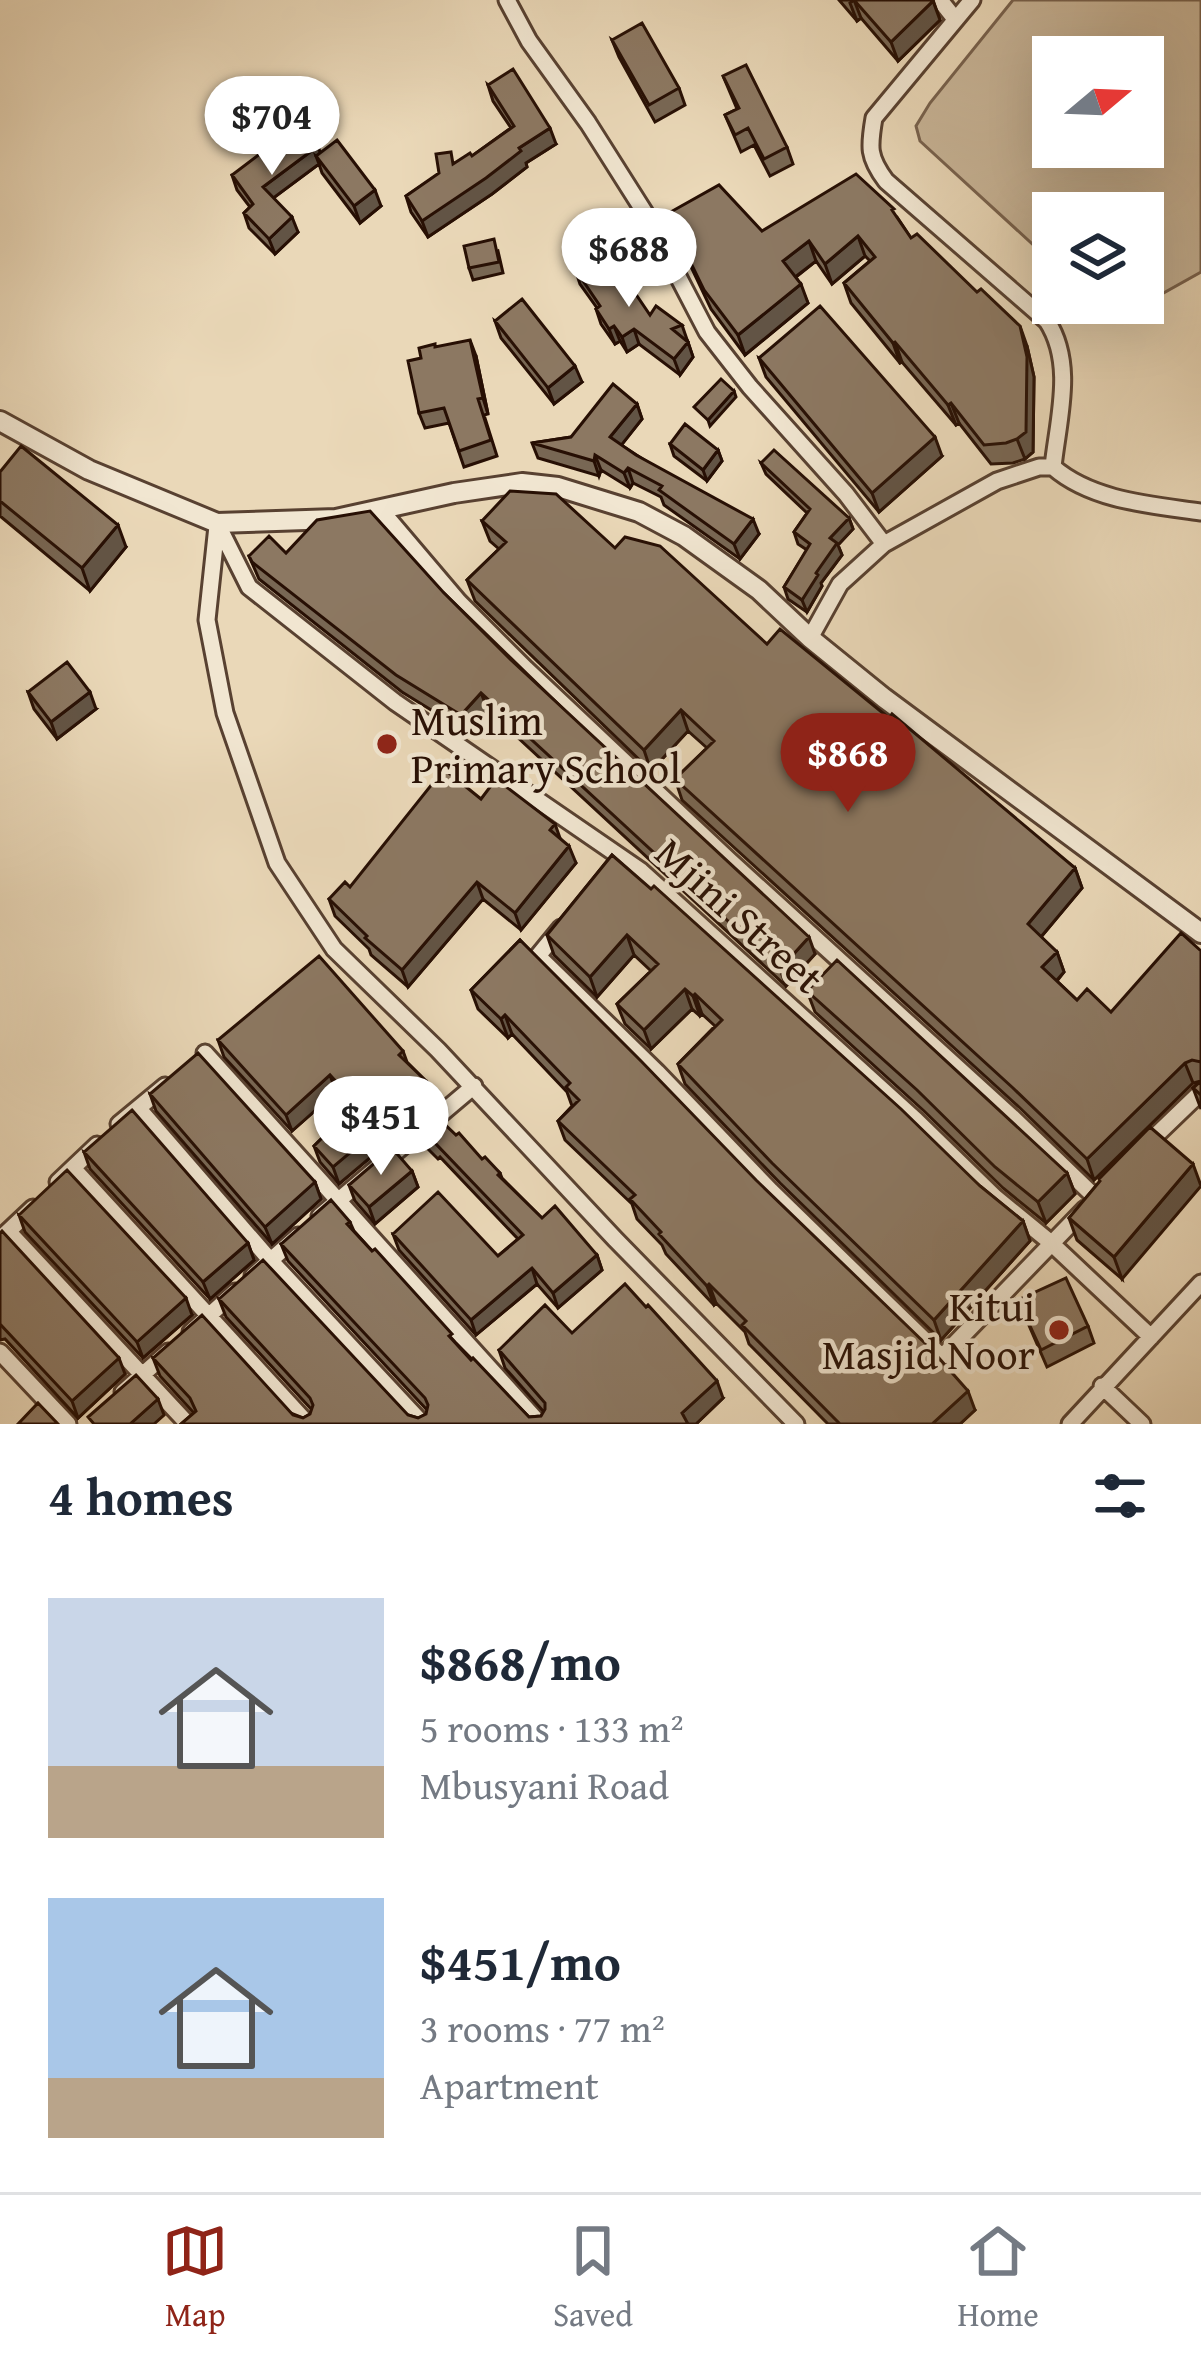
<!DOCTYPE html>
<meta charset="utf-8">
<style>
body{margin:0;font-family:"Gentium Book Plus",serif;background:#f2f2f3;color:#1f2937;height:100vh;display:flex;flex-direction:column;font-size:45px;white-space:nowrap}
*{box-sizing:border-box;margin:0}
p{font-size:39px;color:#747a83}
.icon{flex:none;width:66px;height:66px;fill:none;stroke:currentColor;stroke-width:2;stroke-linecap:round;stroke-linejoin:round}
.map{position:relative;height:1424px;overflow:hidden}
.details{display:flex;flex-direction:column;background:#fff;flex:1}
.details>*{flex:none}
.needle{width:78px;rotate:71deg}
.controls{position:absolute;left:1032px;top:36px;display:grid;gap:24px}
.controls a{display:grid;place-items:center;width:132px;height:132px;border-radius:0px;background:#fff;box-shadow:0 12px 48px #0002;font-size:60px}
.price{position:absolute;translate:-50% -102px;padding:0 27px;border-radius:42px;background:#fff;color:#222;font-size:39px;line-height:78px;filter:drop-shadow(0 3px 6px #0008)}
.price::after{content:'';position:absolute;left:50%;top:72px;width:36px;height:27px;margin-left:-18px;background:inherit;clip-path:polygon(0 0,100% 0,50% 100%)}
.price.current{background:#8f2418;color:#fff}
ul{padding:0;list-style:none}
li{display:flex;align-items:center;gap:36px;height:300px;padding:0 48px}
li span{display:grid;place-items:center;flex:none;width:336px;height:240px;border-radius:0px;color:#555}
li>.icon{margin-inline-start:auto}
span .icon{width:144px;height:144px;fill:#fffc;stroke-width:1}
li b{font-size:51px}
h2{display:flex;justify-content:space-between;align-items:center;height:144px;padding:0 48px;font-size:51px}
.menu{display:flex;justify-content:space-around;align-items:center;height:168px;border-top:3px solid #e0e1e3;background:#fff;font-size:33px;color:#747a83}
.menu a{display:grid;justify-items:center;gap:6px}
.menu .current{color:#8f2418}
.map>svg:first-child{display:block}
.green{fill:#c9b699;stroke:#78624e;stroke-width:3;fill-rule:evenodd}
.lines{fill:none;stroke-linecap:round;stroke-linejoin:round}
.minor-casing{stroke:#584131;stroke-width:21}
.tertiary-casing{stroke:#584131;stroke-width:24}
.minor{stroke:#f1e6d1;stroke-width:15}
.tertiary{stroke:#f1e6d1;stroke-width:18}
.wall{fill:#786754;stroke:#270f04;stroke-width:3}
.shaded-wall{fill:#625445;stroke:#270f04;stroke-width:3}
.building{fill:#8c7862;stroke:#270f04;stroke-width:3}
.poi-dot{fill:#8f2418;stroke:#f1e6d1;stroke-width:4.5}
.labels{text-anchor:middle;stroke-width:9;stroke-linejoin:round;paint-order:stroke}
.poi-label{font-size:42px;fill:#270f04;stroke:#f1e6d1;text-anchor:start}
.street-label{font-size:42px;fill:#270f04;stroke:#f1e6d1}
</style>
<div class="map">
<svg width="1201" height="1424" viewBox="0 0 1201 1424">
<rect width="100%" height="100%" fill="#ead8b8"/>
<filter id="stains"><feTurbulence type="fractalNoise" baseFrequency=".00167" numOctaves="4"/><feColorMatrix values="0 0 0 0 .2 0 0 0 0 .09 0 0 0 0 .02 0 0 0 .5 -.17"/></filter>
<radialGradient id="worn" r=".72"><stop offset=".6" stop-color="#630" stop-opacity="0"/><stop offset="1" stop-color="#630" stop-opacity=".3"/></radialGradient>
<path class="green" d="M 1013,0 L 1201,0 L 1201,272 L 1142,305 L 1104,310 L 1097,303 L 1143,303 L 1143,213 L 1053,213 L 1053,263 L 920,141 L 916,126 L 930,103 ZM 1053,57 L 1143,57 L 1143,147 L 1053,147 Z"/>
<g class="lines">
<g class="minor-casing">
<path id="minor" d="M 507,0 L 529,41 L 588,123 L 645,213 L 707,332 L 750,387 L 846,494 L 884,544
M 940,0 L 955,19
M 972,0 L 874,118 C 869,147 868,157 886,181 L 1047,321 C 1075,364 1058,419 1053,467
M 380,509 L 459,602 L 526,669 L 729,860 L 1012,1117 L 1096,1198
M 217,523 L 249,587 L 395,702 L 641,871 L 916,1120 L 995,1197 L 1050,1242 L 1151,1337
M 217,526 L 207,620 L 225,713 L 277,863 L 334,949 L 438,1050 L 615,1239 L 796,1424
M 810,638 L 840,584 L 884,544 L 997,481 L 1039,467 L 1053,467 C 1092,501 1152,505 1201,512
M 561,928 L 538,956 L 657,1072 L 771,1191 L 942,1357 L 1085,1209
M 205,1053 L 540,1424
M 139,1109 L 270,1260 L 423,1424
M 119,1124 L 165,1086
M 1147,1144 L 1201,1092
M 73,1168 L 308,1424
M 58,1182 L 97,1145
M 320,1216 L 474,1086
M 9,1232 L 188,1424
M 0,1239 L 33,1208
M 253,1276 L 298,1236
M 191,1332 L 235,1292
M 0,1352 L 68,1424
M 1102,1386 L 1142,1424
M 123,1392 L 168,1352
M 1070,1424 L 1201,1283"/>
</g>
<g class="tertiary-casing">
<path id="tertiary" d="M 0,421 L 89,470 L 217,523 L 336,519 L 454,493 L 522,483 L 558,487 L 639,512 L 684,536 L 759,590 L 810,638 L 884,698 L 1201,933"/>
</g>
<use href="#minor" class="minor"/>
<use href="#tertiary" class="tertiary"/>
</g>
<path class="wall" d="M 839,0 L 933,0 L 940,20 L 898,61 L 861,18 L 857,21 Z
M 612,40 L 679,88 L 685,105 L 655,122 L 619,57 Z
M 723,76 L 787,147 L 793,164 L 770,176 L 754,145 L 741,152 L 725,115 L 737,109 Z
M 488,85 L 556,144 L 526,163 L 527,167 L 492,194 L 428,237 L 411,212 L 406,196 L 455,163 L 472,156 L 511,128 L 493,101 Z
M 320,153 L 381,206 L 360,223 L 322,173 L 319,164 L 273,198 L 298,232 L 275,254 L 249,228 L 244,213 L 250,207 L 237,190 L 232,175 Z
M 667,214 L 762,231 L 897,217 L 911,238 L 1027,346 L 1034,377 L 1033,452 L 1025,459 L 1013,463 L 991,464 L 959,423 L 956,425 L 902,362 L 900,363 L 851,303 L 844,283 L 870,261 L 865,256 L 832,284 L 816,261 L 796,277 L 808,303 L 745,355 L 711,309 L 675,233 Z
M 498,251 L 503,273 L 473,280 L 469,268 Z
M 575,269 L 625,295 L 650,315 L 682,325 L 693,357 L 680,375 L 639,344 L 627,352 L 620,341 L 615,344 L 601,324 L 596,309 L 597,308 L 580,284 Z
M 495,321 L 582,382 L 554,404 L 501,338 Z
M 435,347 L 476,356 L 488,414 L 484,415 L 497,456 L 464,467 L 449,423 L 425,428 L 419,413 L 421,358 Z
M 759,358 L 942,456 L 879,512 L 766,377 Z
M 637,404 L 642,419 L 621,445 L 759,534 L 740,559 L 664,505 L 661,497 L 633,483 L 630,488 L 601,470 L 599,476 L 538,458 L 532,443 L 571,437 Z
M 670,444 L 718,450 L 722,461 L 707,481 L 674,456 Z
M 761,463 L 849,518 L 853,529 L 838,545 L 842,555 L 821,583 L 822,586 L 807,612 L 788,599 L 784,587 L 807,550 L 798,544 L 794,532 L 807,513 L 766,474 Z
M 0,472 L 126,547 L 90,591 L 0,516 Z
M 482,521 L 615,548 L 767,644 L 1075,868 L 1082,888 L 1041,937 L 1057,952 L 1064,972 L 1057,981 L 1077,1000 L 1111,1012 L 1201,951 L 1201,1081 L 1193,1083 L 1094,1180 L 1020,1108 L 682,800 L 675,779 L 707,748 L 688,731 L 651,771 L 475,601 L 467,580 L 499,549 L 490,541 Z
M 286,553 L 444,593 L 815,954 L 786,986 L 488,710 L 467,732 L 402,692 L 259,579 L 249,556 Z
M 28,692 L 96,709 L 57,739 L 34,709 Z
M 481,799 L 555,824 L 560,838 L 576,863 L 521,930 L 483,899 L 408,987 L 371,955 L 369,949 L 335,916 L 329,899 L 350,887 Z
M 612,855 L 980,1186 L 1023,1221 L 1030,1241 L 941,1340 L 780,1183 L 685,1084 L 678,1064 L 715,1026 L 702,1014 L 700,1016 L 692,1009 L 651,1049 L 625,1024 L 617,1004 L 651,971 L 634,955 L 597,997 L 554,955 L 547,935 Z
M 520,940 L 975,1410 L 960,1424 L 828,1424 L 749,1344 L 745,1332 L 716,1303 L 714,1305 L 666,1254 L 662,1245 L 637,1219 L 632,1204 L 565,1140 L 558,1121 L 572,1106 L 567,1092 L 512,1034 L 508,1038 L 478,1009 L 471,990 Z
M 807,991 L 1067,1173 L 1075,1194 L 1046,1223 L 1003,1188 L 924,1111 L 815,1012 Z
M 218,1040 L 403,1051 L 407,1062 L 427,1082 L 433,1098 L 422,1110 L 423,1113 L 339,1184 L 320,1162 L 314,1146 L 352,1109 L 336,1092 L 292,1131 L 224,1057 Z
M 1201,1081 L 1201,1109 L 1193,1088 Z
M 150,1094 L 315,1182 L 321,1199 L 272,1244 L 156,1111 Z
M 418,1129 L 482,1159 L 500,1173 L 502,1178 L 542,1218 L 597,1255 L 602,1270 L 558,1308 L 537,1284 L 476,1335 L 399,1250 L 393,1234 L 498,1256 L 518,1239 L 440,1157 L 438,1159 L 423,1144 Z
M 84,1152 L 248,1243 L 254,1260 L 210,1299 L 90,1169 Z
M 412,1171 L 418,1187 L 375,1224 L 355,1201 L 349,1185 Z
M 1100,1181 L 1122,1279 L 1077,1240 L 1069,1218 Z
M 19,1215 L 192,1315 L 143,1358 L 25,1232 Z
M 350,1222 L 354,1231 L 455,1342 L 529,1417 L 541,1416 L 544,1412 L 505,1368 L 499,1350 L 572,1333 L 723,1398 L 696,1424 L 181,1424 L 194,1413 L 160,1376 L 153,1358 L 303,1418 L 310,1414 L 312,1410 L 226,1317 L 219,1299 L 408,1415 L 418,1418 L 426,1414 L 427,1410 L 288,1261 L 281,1244 Z
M 0,1233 L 125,1374 L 78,1418 L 5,1339 L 0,1340 Z
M 1018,1300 L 1088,1326 L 1094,1343 L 1047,1367 Z"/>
<path class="shaded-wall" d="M 854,0 L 861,18 L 857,21 L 850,3 Z
M 933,1 L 940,20 L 898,61 L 891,42 Z
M 550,128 L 556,144 L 526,163 L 527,167 L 492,194 L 428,237 L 422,221 L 519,148 Z
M 318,146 L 323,161 L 316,156 L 319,164 L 268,202 L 263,187 Z
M 375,190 L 381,206 L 360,223 L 354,206 Z
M 292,217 L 298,232 L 275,254 L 269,239 Z
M 858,236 L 865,256 L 832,284 L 825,264 Z
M 809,241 L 816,261 L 790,281 L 783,261 Z
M 801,284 L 808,303 L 745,355 L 738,335 Z
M 614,326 L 620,341 L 615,344 L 609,329 Z
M 1020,326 L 1027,346 L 1034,377 L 1033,452 L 1025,459 L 1017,439 Z
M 634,329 L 639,344 L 627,352 L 622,337 Z
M 470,340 L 476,356 L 488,414 L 483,398 Z
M 688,342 L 693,357 L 680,375 L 674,359 Z
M 895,342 L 902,362 L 900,363 L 893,343 Z
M 575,366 L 582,382 L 554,404 L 548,388 Z
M 734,391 L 736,397 L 710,426 L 708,420 Z
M 951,403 L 959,423 L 956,425 L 948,405 Z
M 637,404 L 642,419 L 616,452 L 610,437 Z
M 935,437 L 942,456 L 879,512 L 872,493 Z
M 718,450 L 722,461 L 707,481 L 703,470 Z
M 595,455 L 601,470 L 599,476 L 594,461 Z
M 628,468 L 633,483 L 630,488 L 624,473 Z
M 849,518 L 853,529 L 838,545 L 842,555 L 821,583 L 822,586 L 807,612 L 802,600 L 816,573 L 830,538 Z
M 753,519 L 759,534 L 740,559 L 734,544 Z
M 118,525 L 126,547 L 90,591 L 82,568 Z
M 90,692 L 96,709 L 57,739 L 51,722 Z
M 481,693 L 488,710 L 467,732 L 461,715 Z
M 681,710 L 688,731 L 651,771 L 644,750 Z
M 569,846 L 576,863 L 521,930 L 515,913 Z
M 1075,868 L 1082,888 L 1035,944 L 1028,924 Z
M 477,882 L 483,899 L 408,987 L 402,970 Z
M 627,935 L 634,955 L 597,997 L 590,977 Z
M 809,937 L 815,954 L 786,986 L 780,969 Z
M 1057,952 L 1064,972 L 1050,988 L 1042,967 Z
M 685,989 L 692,1009 L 651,1049 L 644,1030 Z
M 695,994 L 702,1014 L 700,1016 L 693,996 Z
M 505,1015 L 512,1034 L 508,1038 L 501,1019 Z
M 1185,1063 L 1193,1083 L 1094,1180 L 1087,1159 Z
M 330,1075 L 336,1092 L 292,1131 L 286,1115 Z
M 427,1082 L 433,1098 L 422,1110 L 423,1113 L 339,1184 L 333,1167 Z
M 1193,1164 L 1201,1186 L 1122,1279 L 1114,1257 Z
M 412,1171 L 418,1187 L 375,1224 L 369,1207 Z
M 1067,1173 L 1075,1194 L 1046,1223 L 1038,1202 Z
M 315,1182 L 321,1199 L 272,1244 L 265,1227 Z
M 1023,1221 L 1030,1241 L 941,1340 L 934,1320 Z
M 248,1243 L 254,1260 L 210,1299 L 203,1282 Z
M 597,1255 L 602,1270 L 558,1308 L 553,1293 Z
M 532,1268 L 537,1284 L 476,1335 L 471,1320 Z
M 709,1284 L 716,1303 L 714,1305 L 707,1286 Z
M 186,1298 L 192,1315 L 143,1358 L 137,1342 Z
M 119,1358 L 125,1374 L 78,1418 L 72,1401 Z
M 717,1381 L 723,1398 L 696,1424 L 686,1424 L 682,1413 Z
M 968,1391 L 975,1410 L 960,1424 L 932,1424 Z
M 158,1399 L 164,1415 L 154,1424 L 130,1424 Z"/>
<path class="building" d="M 854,0 L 933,0 L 933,1 L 891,42 Z
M 642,23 L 679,88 L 649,105 L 612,40 Z
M 746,65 L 787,147 L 764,159 L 748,128 L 735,135 L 725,115 L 739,108 L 723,76 Z
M 513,69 L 550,128 L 519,148 L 521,151 L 486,178 L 422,221 L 406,196 L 439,173 L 436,154 L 451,152 L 453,164 L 470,153 L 472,156 L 514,126 L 488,85 Z
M 301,123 L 318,146 L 263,187 L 292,217 L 269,239 L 244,213 L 253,204 L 232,175 Z
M 337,140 L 375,190 L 354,206 L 316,156 Z
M 856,174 L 894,209 L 892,210 L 911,238 L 917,234 L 977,292 L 981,289 L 1020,326 L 1027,357 L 1026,432 L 1017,439 L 1006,443 L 984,445 L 951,403 L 948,405 L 895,342 L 893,343 L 844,283 L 875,257 L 858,236 L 825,264 L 809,241 L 783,261 L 801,284 L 738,335 L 704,290 L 667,214 L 719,185 L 762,231 Z
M 494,239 L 499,262 L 469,268 L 464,246 Z
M 597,254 L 625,295 L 633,290 L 650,315 L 656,306 L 682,325 L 672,329 L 688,342 L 674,359 L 634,329 L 622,337 L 614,326 L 609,329 L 596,309 L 600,306 L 575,269 Z
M 522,299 L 575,366 L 548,388 L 495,321 Z
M 820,306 L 935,437 L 872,493 L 759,358 Z
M 470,340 L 483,398 L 478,399 L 491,440 L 459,451 L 444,408 L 419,413 L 408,361 L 421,358 L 419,348 L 435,344 L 435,347 Z
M 721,379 L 734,391 L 708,420 L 694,407 Z
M 613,384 L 637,404 L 610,437 L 636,455 L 753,519 L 734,544 L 659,490 L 662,486 L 628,468 L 624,473 L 595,455 L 594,461 L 532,443 L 571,437 Z
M 685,424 L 718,450 L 703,470 L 670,444 Z
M 21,446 L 118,525 L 82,568 L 0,501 L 0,472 Z
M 774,450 L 849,518 L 830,538 L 837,543 L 816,573 L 818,575 L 802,600 L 784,587 L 810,544 L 794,532 L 810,509 L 761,463 Z
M 510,491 L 556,494 L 615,548 L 625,537 L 660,546 L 767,644 L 780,629 L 889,718 L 892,714 L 1075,868 L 1028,924 L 1057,952 L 1042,967 L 1077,1000 L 1087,989 L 1111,1012 L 1181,933 L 1201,951 L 1201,1062 L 1192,1060 L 1185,1063 L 1087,1159 L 1013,1088 L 675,779 L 714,741 L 681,710 L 644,750 L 467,580 L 506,542 L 482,521 Z
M 370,511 L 444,593 L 511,660 L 809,937 L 780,969 L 481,693 L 461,715 L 396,675 L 252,562 L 249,556 L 269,536 L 286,553 L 317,520 Z
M 67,662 L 90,692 L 51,722 L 28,692 Z
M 444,769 L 481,799 L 496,779 L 555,824 L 550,830 L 569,846 L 515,913 L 477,882 L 402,970 L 365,938 L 367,936 L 329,899 L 345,882 L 350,887 Z
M 612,855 L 651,889 L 654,886 L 901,1109 L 980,1186 L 1023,1221 L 934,1320 L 772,1163 L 678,1064 L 722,1020 L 695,994 L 693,996 L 685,989 L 644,1030 L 617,1004 L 658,964 L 627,935 L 590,977 L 547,935 Z
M 520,940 L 641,1061 L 756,1180 L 931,1349 L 968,1391 L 932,1424 L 840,1424 L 742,1325 L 746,1321 L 709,1284 L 707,1286 L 659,1234 L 661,1232 L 630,1199 L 635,1195 L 558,1121 L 579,1100 L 566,1087 L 570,1083 L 505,1015 L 501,1019 L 471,990 Z
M 319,956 L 403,1051 L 399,1055 L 427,1082 L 415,1095 L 417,1097 L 333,1167 L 314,1146 L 356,1104 L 330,1075 L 286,1115 L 218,1040 Z
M 837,960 L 1067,1173 L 1038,1202 L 995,1167 L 917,1090 L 807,991 Z
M 198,1053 L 315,1182 L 265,1227 L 150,1094 Z
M 1201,1081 L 1201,1095 L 1193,1088 Z
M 132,1110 L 248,1243 L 203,1282 L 84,1152 Z
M 435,1115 L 456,1135 L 459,1133 L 482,1159 L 485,1157 L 500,1173 L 498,1175 L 542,1218 L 555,1206 L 597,1255 L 553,1293 L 532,1268 L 471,1320 L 393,1234 L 438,1192 L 498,1256 L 523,1235 L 434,1142 L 433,1143 L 418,1129 Z
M 1150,1127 L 1193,1164 L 1114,1257 L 1069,1218 L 1100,1181 L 1099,1179 Z
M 392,1148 L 412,1171 L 369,1207 L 349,1185 Z
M 67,1170 L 186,1298 L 137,1342 L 19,1215 Z
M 331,1200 L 350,1222 L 347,1224 L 372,1251 L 375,1249 L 452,1334 L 449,1336 L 471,1360 L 473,1358 L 529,1417 L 541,1416 L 545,1409 L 545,1403 L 499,1350 L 545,1305 L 572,1333 L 625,1284 L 646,1307 L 648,1305 L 717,1381 L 682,1413 L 688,1424 L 181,1424 L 196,1411 L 190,1398 L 153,1358 L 202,1315 L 293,1415 L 303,1418 L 310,1414 L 313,1405 L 310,1398 L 219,1299 L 263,1260 L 408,1415 L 418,1418 L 426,1414 L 428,1405 L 425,1398 L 281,1244 Z
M 2,1231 L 119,1358 L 72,1401 L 0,1324 L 0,1233 Z
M 1066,1278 L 1088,1326 L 1041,1350 L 1018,1300 Z
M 136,1375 L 158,1399 L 130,1424 L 94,1424 L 88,1417 Z
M 38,1403 L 58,1424 L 18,1424 Z"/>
<g class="poi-dot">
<circle cx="387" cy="744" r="12"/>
<circle cx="1059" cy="1330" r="12"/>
</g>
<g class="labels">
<g class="poi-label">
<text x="411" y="735">Muslim<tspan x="411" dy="48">Primary School</tspan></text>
<text x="1035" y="1321" text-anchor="end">Kitui<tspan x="1035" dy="48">Masjid Noor</tspan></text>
</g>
<g class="street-label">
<text transform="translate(740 915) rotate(42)" y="15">Mjini Street</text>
</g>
</g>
<rect width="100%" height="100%" filter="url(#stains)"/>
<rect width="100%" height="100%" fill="url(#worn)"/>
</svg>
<div class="controls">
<a><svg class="needle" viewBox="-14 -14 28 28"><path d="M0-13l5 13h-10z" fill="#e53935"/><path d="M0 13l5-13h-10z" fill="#747a83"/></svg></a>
<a><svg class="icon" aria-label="layers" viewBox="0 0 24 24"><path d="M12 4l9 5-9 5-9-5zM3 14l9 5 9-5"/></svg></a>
</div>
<b class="price" style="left:272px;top:178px">$704</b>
<b class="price" style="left:629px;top:310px">$688</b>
<b class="price current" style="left:848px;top:815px">$868</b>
<b class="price" style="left:381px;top:1178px">$451</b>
</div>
<section class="details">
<h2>4 homes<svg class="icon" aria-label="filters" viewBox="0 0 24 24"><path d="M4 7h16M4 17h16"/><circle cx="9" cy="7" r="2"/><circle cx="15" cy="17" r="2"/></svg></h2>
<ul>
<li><span style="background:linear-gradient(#c9d6e8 70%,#b9a48a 0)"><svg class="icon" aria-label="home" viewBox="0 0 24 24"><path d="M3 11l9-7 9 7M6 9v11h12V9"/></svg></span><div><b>$868/mo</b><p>5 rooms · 133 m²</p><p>Mbusyani Road</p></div></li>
<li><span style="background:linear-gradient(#a9c7e8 75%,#b9a48a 0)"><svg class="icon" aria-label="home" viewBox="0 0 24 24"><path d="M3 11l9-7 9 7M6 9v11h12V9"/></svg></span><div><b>$451/mo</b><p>3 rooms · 77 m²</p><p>Apartment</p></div></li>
</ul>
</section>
<nav class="menu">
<a class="current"><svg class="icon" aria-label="map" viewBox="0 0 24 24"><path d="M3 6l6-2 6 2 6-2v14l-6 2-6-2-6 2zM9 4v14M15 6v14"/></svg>Map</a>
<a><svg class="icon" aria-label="saved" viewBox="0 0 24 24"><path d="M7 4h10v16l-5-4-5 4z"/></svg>Saved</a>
<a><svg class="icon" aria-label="home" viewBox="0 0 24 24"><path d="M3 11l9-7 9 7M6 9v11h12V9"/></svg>Home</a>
</nav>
